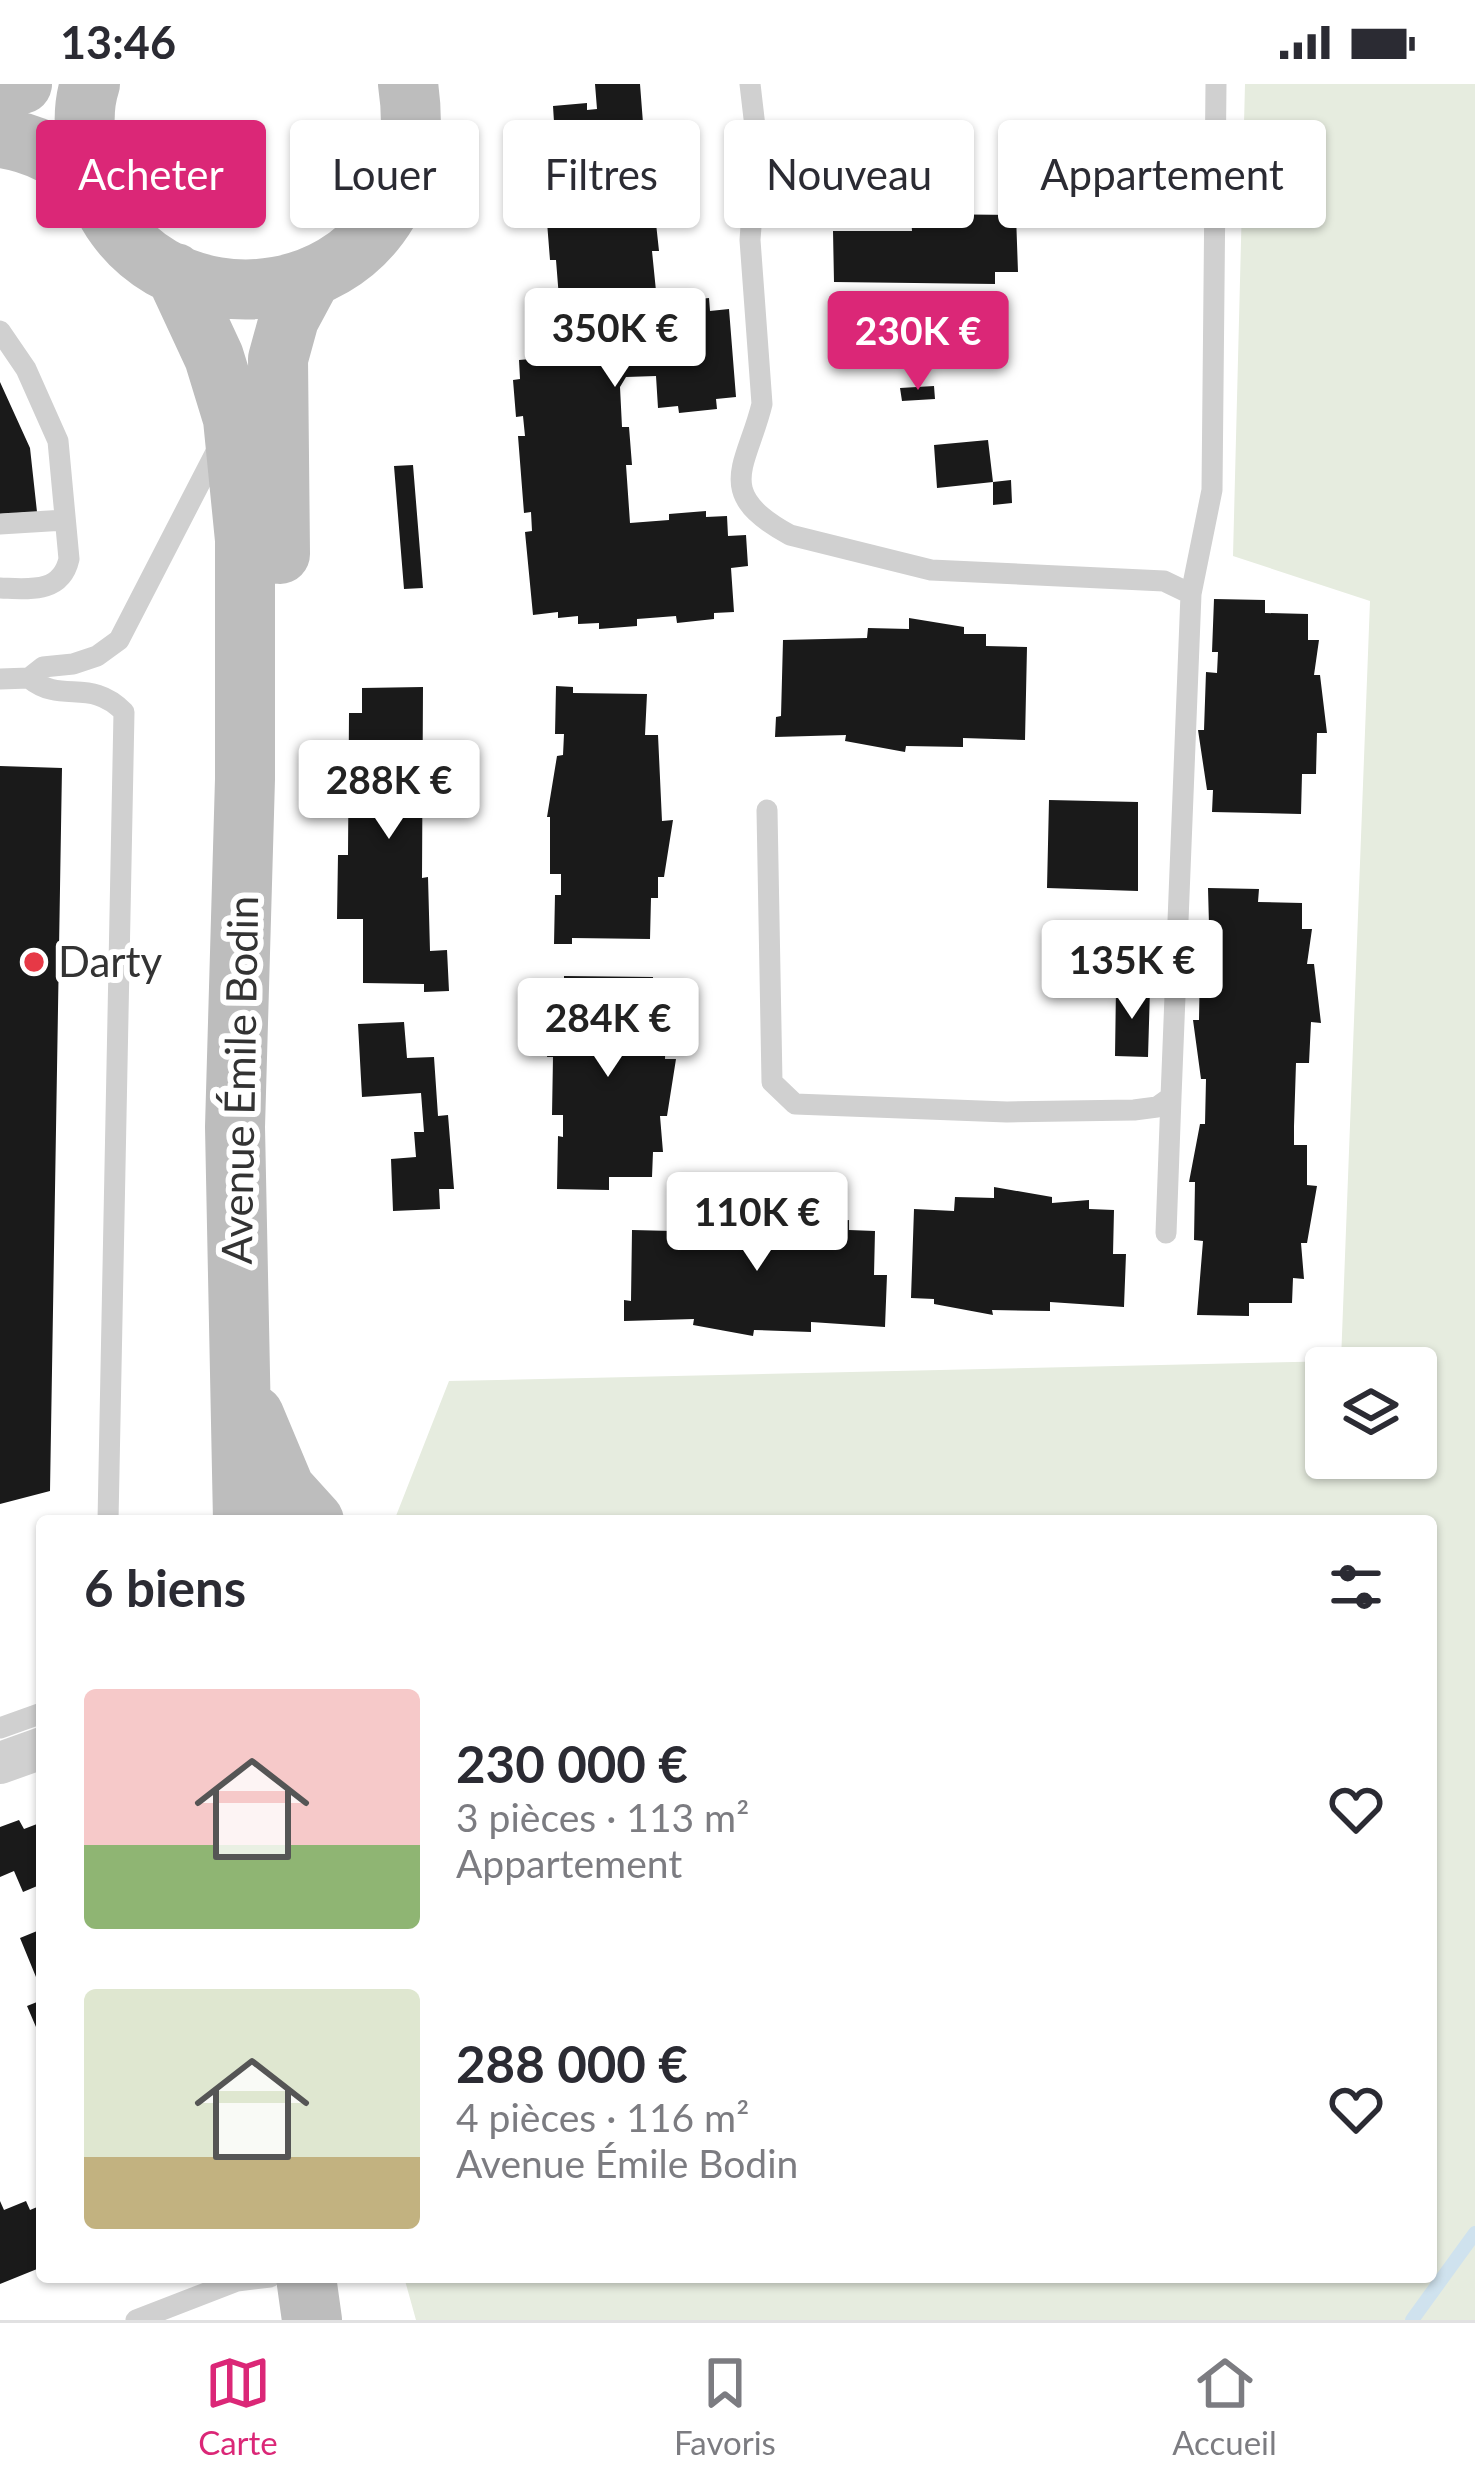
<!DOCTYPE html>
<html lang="fr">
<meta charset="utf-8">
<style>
body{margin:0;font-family:Lato,sans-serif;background:#f2f2f3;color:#2b2b33;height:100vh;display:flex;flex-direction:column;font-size:45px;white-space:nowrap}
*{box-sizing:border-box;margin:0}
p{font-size:39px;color:#7c7c81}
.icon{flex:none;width:66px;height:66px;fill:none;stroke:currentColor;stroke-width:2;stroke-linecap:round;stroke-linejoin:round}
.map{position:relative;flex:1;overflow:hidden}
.sheet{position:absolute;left:36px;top:1431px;width:1401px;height:768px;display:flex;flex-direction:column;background:#fff;border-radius:12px;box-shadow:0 3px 9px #0004}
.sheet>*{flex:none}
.top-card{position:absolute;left:36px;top:36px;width:1404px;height:108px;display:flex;gap:24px}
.tools{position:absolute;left:1305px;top:1263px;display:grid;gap:24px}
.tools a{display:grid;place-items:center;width:132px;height:132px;border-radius:12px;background:#fff;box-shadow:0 3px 9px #0004;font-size:60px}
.price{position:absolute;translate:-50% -102px;padding:0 27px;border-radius:12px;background:#fff;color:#222;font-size:39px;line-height:78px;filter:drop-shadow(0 3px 6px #0008)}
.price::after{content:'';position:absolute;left:50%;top:72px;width:36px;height:27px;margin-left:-18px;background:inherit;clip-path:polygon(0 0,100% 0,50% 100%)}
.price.active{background:#db2777;color:#fff}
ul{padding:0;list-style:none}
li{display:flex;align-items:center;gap:36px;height:300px;padding:0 48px}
li span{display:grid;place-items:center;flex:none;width:336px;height:240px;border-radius:12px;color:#555}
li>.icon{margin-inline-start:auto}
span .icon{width:144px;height:144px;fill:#fffc;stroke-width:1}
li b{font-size:51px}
h2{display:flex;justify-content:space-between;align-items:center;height:144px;padding:0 48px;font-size:51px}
.pill{padding:0 42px;border-radius:12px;background:#fff;box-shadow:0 3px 9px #0004;font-size:42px;line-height:108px}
.pill.active{background:#db2777;color:#fff}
.status{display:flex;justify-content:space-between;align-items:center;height:84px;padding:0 60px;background:#fff;direction:ltr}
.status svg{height:33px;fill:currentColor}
.menu{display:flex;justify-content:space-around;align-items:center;height:168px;border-top:3px solid #e1e1e2;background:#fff;font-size:33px;color:#7c7c81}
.menu a{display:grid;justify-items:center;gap:6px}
.menu .active{color:#db2777}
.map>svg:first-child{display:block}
.green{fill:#e6ecdf;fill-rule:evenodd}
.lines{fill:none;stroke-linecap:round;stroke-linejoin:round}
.stream{stroke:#cfe2ee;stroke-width:14}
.building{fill:#1a1a1a}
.lane{stroke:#d0d0d0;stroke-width:21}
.street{stroke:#d0d0d0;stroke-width:42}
.secondary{stroke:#bdbdbd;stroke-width:60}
.poi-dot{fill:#e63946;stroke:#fff;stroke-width:4.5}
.labels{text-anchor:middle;stroke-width:12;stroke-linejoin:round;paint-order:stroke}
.poi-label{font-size:42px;fill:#333;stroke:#fff;text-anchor:start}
.street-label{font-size:42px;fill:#333;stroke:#fff}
</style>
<div class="status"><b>13:46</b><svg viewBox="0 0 49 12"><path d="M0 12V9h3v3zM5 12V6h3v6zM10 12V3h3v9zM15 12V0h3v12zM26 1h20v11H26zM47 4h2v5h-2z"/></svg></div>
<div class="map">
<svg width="1475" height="2236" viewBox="0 0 1475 2236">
<rect width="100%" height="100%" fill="#fff"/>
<path class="green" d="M 1245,0 L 1475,0 L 1475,2236 L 416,2236 L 404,2193 L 1431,2193 L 1431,1437 L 394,1437 L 449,1297 L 1341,1277 L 1370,517 L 1233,472 ZM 1326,1284 L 1416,1284 L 1416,1374 L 1326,1374 Z"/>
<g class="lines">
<path class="stream" d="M 1412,2236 L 1475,2149"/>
</g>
<path class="building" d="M 595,0 L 640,0 L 644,52 L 650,51 L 653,90 L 647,91 L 650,130 L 655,130 L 659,167 L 652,167 L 658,227 L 670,225 L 669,218 L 709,214 L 710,227 L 729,225 L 736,313 L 716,315 L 717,325 L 679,329 L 678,322 L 658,324 L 656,292 L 626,293 L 620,303 L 622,343 L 629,343 L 632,381 L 626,381 L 630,439 L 669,436 L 669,430 L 706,427 L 706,433 L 727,432 L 728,452 L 746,451 L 748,482 L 731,484 L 734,528 L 714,529 L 714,535 L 677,539 L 676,532 L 637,535 L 637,542 L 599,545 L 599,539 L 578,540 L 578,532 L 558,534 L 558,528 L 533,531 L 525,448 L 532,447 L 531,428 L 524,429 L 518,352 L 525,352 L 523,332 L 516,333 L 513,296 L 520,295 L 519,276 L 564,272 L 563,254 L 556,255 L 553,215 L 559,214 L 556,176 L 550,176 L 547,138 L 553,138 L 550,98 L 544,99 L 545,39 L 554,38 L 553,22 L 587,19 L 587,26 L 597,25 Z
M 817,50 L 834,50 L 833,82 L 816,82 Z
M 920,130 L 1016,131 L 1018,188 L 995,188 L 995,200 L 834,198 L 833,147 L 912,147 L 911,133 Z
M 928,220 L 929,253 L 897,254 L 895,222 Z
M 0,298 L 30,364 L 37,428 L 0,430 Z
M 934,302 L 935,315 L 902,317 L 900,304 Z
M 988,356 L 993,398 L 937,404 L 934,361 Z
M 413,381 L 423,504 L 404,505 L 394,382 Z
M 1011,396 L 1012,419 L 993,421 L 993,398 Z
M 1214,515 L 1265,516 L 1265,529 L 1308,530 L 1308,556 L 1319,556 L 1314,591 L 1320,591 L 1327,649 L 1317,649 L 1316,690 L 1302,690 L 1301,730 L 1212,728 L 1213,706 L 1207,706 L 1198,646 L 1204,646 L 1206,588 L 1217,589 L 1218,568 L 1212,568 Z
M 909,534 L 964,543 L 964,550 L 986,550 L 986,562 L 1027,563 L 1025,656 L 963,654 L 963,663 L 906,662 L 905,668 L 845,657 L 846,651 L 775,653 L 776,633 L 781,632 L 783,556 L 867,554 L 868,544 L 909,545 Z
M 556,602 L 573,603 L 573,609 L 647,610 L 645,651 L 658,651 L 662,737 L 673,736 L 664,793 L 658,793 L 658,814 L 651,814 L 650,855 L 572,854 L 572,860 L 554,860 L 555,811 L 561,811 L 561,790 L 550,790 L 550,733 L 547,733 L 557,672 L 563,671 L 564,650 L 555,650 Z
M 423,603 L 422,794 L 428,793 L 430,867 L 447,866 L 449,907 L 424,908 L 424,900 L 363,899 L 363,835 L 337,835 L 338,771 L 348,771 L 349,629 L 362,629 L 362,604 Z
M 0,682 L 62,684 L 50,1407 L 0,1420 Z
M 1049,716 L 1138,718 L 1138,807 L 1047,804 Z
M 1208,804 L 1259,805 L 1258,818 L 1302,819 L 1302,845 L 1312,845 L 1307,880 L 1314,880 L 1321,939 L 1311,938 L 1309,979 L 1296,979 L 1294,1042 L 1294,1061 L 1307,1061 L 1307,1101 L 1317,1102 L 1307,1159 L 1301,1159 L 1304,1195 L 1293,1194 L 1292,1219 L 1249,1219 L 1249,1232 L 1197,1231 L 1203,1157 L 1194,1156 L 1195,1098 L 1189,1098 L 1200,1040 L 1205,1040 L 1206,995 L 1201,995 L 1193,936 L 1199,936 L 1200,877 L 1210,878 Z
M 564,892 L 653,893 L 652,934 L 666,934 L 665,975 L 676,975 L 667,1032 L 660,1032 L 663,1068 L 653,1068 L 652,1093 L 609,1093 L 609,1106 L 557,1105 L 558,1052 L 563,1053 L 563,1031 L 552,1031 L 553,973 L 547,973 L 559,914 L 564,914 Z
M 1116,904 L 1150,905 L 1148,973 L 1115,972 Z
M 404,938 L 407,974 L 434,973 L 438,1032 L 448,1031 L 454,1105 L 439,1105 L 440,1125 L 393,1127 L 391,1075 L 416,1073 L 414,1048 L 424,1048 L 421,1009 L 362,1013 L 358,940 Z
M 994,1103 L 1052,1113 L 1052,1119 L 1089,1116 L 1089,1125 L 1114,1126 L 1113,1170 L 1126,1170 L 1124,1223 L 1050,1218 L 1050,1227 L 992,1226 L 993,1231 L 934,1220 L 934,1215 L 911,1214 L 914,1125 L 954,1127 L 955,1113 L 994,1114 Z
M 755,1124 L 813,1133 L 813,1140 L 849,1136 L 849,1146 L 875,1147 L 874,1191 L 887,1191 L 885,1243 L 811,1238 L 811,1248 L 754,1246 L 753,1252 L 693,1241 L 694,1235 L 624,1237 L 624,1216 L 631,1217 L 632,1146 L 673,1147 L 673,1133 L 755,1135 Z
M 19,1736 L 24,1745 L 37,1740 L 42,1753 L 42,1800 L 23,1808 L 14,1787 L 0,1793 L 0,1743 Z
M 42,1845 L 42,1891 L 36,1893 L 20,1854 Z
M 42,1916 L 42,1957 L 27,1922 Z
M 0,2117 L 4,2126 L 26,2117 L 30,2126 L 42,2121 L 42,2183 L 0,2200 Z"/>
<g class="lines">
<path class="lane" d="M 750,0 L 757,60 L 750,156 L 762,320 C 747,382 712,409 790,451 L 931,486 L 1164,497 L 1191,510
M 0,247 L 26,285 L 58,357 L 69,475 C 61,510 29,505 0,504
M 0,440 L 65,436
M 29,594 C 62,621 90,593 124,628 L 108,1437
M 0,595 L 29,594 L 43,583 L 73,580 L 97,572 L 119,556 L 219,362
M 767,726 L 772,998 L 795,1020 L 1007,1028 L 1134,1026 L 1157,1023 L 1171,1013 L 1191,510 L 1212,406 L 1216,0
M 1166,1149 L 1171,1013
M 0,1644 L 42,1629
M 136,2236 L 237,2197 L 270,2193"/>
<path class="street" d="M 0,1679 L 42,1664"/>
<path class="secondary" d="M 90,0 C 81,27 85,55 90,82 C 129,272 444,241 408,0
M 0,5 L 22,0
M 0,54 C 35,58 64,76 93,95
M 175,189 L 214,273 L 233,335 L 245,456 L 245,695 L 235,1043 L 243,1437
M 280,470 L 278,275 L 289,235 L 311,194
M 254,1331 L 285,1405 L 314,1437
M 306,2193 L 312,2236"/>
</g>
<circle class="poi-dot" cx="34" cy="878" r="12"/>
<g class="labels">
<g class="poi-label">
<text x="58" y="893">Darty</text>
</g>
<g class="street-label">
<text transform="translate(240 996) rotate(-89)" y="15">Avenue Émile Bodin</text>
</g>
</g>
</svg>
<div class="tools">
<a><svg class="icon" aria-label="layers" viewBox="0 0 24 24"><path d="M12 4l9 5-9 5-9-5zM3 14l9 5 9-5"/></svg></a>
</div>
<b class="price" style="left:615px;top:306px">350K €</b>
<b class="price active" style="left:918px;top:309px">230K €</b>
<b class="price" style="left:389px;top:758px">288K €</b>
<b class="price" style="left:1132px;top:938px">135K €</b>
<b class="price" style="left:608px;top:996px">284K €</b>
<b class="price" style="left:757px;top:1190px">110K €</b>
<div class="top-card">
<a class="pill active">Acheter</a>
<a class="pill">Louer</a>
<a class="pill">Filtres</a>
<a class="pill">Nouveau</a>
<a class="pill">Appartement</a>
</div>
<section class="sheet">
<h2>6 biens<svg class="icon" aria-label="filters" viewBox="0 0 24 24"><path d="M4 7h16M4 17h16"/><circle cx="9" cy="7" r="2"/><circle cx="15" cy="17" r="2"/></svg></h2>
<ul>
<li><span style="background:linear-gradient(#f6c9c9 65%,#8fb573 0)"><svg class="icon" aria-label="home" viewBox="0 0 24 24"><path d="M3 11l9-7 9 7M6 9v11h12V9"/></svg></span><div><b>230 000 €</b><p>3 pièces · 113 m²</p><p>Appartement</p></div><svg class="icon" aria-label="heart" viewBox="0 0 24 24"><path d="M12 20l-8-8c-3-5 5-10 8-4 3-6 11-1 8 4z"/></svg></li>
<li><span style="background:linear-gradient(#dfe7d0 70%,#c2b280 0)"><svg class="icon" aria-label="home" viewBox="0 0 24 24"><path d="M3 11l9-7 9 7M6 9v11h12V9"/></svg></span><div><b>288 000 €</b><p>4 pièces · 116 m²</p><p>Avenue Émile Bodin</p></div><svg class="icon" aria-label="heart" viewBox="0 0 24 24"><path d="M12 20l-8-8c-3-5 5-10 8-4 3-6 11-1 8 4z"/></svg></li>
</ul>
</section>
</div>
<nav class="menu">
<a class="active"><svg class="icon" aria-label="map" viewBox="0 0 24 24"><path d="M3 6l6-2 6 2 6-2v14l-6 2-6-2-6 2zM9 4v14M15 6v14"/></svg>Carte</a>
<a><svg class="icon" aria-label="saved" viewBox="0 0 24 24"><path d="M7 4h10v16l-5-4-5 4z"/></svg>Favoris</a>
<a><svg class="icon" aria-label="home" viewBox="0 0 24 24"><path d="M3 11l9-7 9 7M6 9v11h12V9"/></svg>Accueil</a>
</nav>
